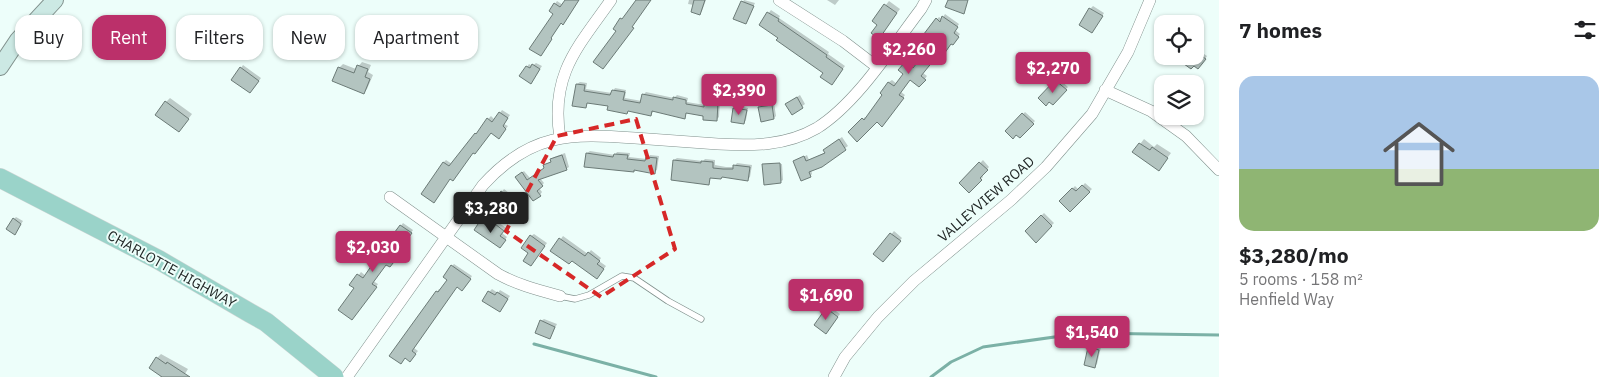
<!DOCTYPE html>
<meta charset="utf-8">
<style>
body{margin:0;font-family:"IBM Plex Sans",sans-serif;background:#f2f2f2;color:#202124;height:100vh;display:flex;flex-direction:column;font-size:19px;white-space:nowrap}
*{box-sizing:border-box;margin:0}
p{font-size:16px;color:#757577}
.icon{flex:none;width:28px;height:28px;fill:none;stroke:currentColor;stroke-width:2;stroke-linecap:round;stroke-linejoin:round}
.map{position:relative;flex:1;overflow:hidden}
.details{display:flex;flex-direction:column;background:#fff;width:400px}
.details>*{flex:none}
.banner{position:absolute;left:15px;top:15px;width:475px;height:45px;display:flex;gap:10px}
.buttons{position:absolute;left:1154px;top:15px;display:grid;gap:10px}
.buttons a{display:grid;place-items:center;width:50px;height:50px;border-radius:10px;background:#fff;box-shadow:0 1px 4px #0004;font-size:25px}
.price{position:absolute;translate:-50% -42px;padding:0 11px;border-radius:5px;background:#bb306a;color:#fff;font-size:16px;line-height:32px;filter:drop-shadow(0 1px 2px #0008)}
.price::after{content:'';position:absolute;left:50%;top:30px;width:15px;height:11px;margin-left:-8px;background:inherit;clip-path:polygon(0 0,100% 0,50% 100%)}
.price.active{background:#222;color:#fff}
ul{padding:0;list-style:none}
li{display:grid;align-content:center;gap:10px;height:265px;padding:0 20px}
li span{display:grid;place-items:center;height:155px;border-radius:15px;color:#555}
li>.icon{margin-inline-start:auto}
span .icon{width:90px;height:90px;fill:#fffc;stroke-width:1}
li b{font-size:21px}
h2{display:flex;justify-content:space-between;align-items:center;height:60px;padding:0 20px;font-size:21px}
.chip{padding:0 18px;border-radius:15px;background:#fff;box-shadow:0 1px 4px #0004;font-size:18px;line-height:45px}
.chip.active{background:#bb306a;color:#fff}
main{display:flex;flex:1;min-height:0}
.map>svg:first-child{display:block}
.shadow{fill:#0003}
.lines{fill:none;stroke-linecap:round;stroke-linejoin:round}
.stream{stroke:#7bb1a6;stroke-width:3}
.building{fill:#b3c4c0;stroke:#6c7b77}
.lane-casing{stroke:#81918d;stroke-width:7}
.street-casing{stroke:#81918d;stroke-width:12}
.secondary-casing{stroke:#81918d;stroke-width:18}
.primary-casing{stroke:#d7d8d8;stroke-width:20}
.lane{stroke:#fff;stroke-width:5.5}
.street{stroke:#fff;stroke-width:11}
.secondary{stroke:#cce9e4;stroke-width:16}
.primary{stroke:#9ad3c9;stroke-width:19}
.marked{fill:none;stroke:#d62828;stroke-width:4;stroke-dasharray:10 6;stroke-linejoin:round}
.labels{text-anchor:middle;stroke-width:4;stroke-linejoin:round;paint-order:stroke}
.street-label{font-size:14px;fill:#222827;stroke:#edfefa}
</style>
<main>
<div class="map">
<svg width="1219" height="377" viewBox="0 0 1219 377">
<rect width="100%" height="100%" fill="#edfefa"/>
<path class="shadow" d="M 567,0 L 579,0 L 565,21 L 561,22 L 543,52 L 555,13 L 555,4 L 557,1 L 563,5 Z
M 689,0 L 706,0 L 702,11 L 700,14 L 694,5 L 688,4 Z
M 744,0 L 755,3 L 745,23 L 735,18 Z
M 827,0 L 839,0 L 835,5 Z
M 889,1 L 900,9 L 879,37 L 878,25 L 873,21 Z
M 1093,6 L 1104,13 L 1092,32 L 1090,9 Z
M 771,10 L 780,16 L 779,18 L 829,52 L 828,54 L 845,66 L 834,81 L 780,37 L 760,24 Z
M 945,14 L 959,24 L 955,30 L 960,34 L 955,41 L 933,59 L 923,73 L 927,76 L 922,83 L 911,79 L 901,92 L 905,95 L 884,122 L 877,121 L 850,132 L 865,117 L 867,118 L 884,95 L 882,93 L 889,82 L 892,80 L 897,84 L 905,74 L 900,70 L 906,63 L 908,60 L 916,66 L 926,54 L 937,19 L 939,17 L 942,19 Z
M 232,15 L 246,25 L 229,48 L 228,19 Z
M 1195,48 L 1207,56 L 1201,65 L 1195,56 Z
M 362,62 L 371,65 L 368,72 L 373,75 L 367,89 L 363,93 L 339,68 L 343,64 L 356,69 Z
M 536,63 L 542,66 L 533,80 L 521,76 L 529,64 L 532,66 Z
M 243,65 L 261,78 L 253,89 L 241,68 Z
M 1058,78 L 1068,87 L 1053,103 L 1040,98 Z
M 580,82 L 587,83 L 586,89 L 612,93 L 615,88 L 626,90 L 625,98 L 642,101 L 643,95 L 646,92 L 674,98 L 677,95 L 688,98 L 687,102 L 705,105 L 708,99 L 720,100 L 719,117 L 716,120 L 687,112 L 684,118 L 654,110 L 651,115 L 588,102 L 585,107 L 577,84 Z
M 800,95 L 805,104 L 793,113 L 789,102 Z
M 170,98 L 192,114 L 183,126 L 166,102 Z
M 774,103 L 776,116 L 774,118 L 760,108 L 762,105 Z
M 737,106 L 748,108 L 746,120 L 744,123 L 732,121 L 735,108 Z
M 502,110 L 510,115 L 504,124 L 508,126 L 501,135 L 491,132 L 450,178 L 423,194 L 444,162 L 446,160 L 452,164 L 488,119 L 491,116 L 495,120 Z
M 1025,112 L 1035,121 L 1020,137 L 1016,133 L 1007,131 Z
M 842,137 L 848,146 L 821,166 L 811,170 L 812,174 L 810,176 L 794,162 L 807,155 L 809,160 L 826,152 L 827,148 Z
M 1144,139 L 1154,147 L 1157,144 L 1171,153 L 1162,165 L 1134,152 Z
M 590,151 L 615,155 L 617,152 L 630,153 L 629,157 L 647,159 L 650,155 L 659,156 L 657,170 L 654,172 L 636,169 L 634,171 L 587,153 Z
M 565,153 L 569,167 L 566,169 L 540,178 L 544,183 L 539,188 L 542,192 L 540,195 L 520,174 L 524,171 L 530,178 L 545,168 L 544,165 L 552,161 L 551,159 L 554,157 Z
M 677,158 L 703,161 L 705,159 L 715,160 L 715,165 L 726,167 L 734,167 L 737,163 L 752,165 L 750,177 L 748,179 L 723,176 L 721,178 L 711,177 L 709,183 L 674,160 Z
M 983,160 L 989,167 L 982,175 L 983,177 L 969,191 L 961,183 Z
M 764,164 L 764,165 L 782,164 L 783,180 L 780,182 L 763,165 Z
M 1085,183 L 1092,189 L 1070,210 L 1061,201 L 1075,186 L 1079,190 Z
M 504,189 L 513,196 L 502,212 L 502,192 Z
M 1044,213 L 1054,223 L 1036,241 L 1026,231 Z
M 16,217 L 23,221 L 17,231 L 14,219 Z
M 483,220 L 494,227 L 498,222 L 506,228 L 502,233 L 507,237 L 502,244 L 481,222 Z
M 403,223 L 413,230 L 397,253 L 398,255 L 392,263 L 386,263 L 373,281 L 378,284 L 354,316 L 355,288 L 351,285 L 361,272 L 366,276 L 376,262 L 371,258 L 383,243 L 386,246 Z
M 894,231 L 902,238 L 886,258 L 875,254 Z
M 534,234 L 547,243 L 533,262 L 530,253 L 531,236 Z
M 563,236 L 588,254 L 591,250 L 601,258 L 599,261 L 606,266 L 599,275 L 572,260 L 552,251 Z
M 454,264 L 472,276 L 465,287 L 457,286 L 414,348 L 418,351 L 412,358 L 405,357 L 437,292 L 439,289 L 441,290 L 449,280 L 452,266 Z
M 492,289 L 498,293 L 500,290 L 510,296 L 502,308 L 489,292 Z
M 829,306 L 840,314 L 828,330 L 827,309 Z
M 544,319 L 557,324 L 550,338 L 541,321 Z
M 1092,345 L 1101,347 L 1097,364 L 1095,366 L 1089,348 Z
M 161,354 L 188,369 L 183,377 L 160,377 L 161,375 L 157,358 Z"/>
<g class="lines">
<path class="stream" d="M 534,344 L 656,377
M 931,377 L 951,362 L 983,347 L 1083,333 L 1219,335"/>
</g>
<path class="building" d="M 565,0 L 579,0 L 563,25 L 561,23 L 551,38 L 552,39 L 541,56 L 529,49 L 553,14 L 549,11 L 554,3 L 560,7 Z
M 636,0 L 651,0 L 632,27 L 634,28 L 603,69 L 593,62 L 616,31 L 613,29 L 620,18 L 622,19 Z
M 694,0 L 705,0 L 700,15 L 691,12 Z
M 948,0 L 968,0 L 964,14 L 945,7 Z
M 741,1 L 754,6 L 746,24 L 733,19 Z
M 884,4 L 897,13 L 879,39 L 871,33 L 877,25 L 872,21 Z
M 1089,8 L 1103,16 L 1092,33 L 1079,25 Z
M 767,12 L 779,19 L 778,21 L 827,55 L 826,57 L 843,69 L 832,85 L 820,77 L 823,73 L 776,40 L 778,38 L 759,25 Z
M 942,16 L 958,27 L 954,33 L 959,37 L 953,45 L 951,44 L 937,64 L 933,61 L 921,76 L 926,80 L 919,87 L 910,80 L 899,95 L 904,98 L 882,127 L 877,122 L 857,142 L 848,132 L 862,118 L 864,120 L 882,95 L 880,93 L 888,82 L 894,86 L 903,74 L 898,70 L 905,62 L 913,68 L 924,54 L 914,47 L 936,18 L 940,22 Z
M 227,18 L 243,29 L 229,50 L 213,39 Z
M 1195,52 L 1206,59 L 1198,69 L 1194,66 L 1191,69 L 1173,56 L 1195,56 Z
M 532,64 L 540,69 L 531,84 L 519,76 L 526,66 L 530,68 Z
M 357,65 L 368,69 L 365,77 L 370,79 L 364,94 L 332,81 L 338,67 L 354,73 Z
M 240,67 L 259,81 L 250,93 L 231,80 Z
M 1055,80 L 1067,90 L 1053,105 L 1049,102 L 1046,106 L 1038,98 Z
M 576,84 L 585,85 L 584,91 L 610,95 L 612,90 L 625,92 L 623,100 L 640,103 L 642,94 L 673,100 L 673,97 L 686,100 L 686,104 L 704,107 L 704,101 L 718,102 L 717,121 L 703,120 L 703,116 L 686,113 L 685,119 L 652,111 L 651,116 L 628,111 L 627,114 L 607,110 L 608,106 L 587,103 L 586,108 L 572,106 Z
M 797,97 L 803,108 L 792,115 L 785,104 Z
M 165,101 L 189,119 L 179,132 L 155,115 Z
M 772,105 L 774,119 L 761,122 L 758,107 Z
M 733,108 L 747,110 L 744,124 L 731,122 Z
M 499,112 L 508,118 L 503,126 L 506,129 L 499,139 L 491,133 L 475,154 L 473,153 L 453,181 L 450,179 L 434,203 L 421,194 L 443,162 L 449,166 L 475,133 L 476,134 L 487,118 L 492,122 Z
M 1022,113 L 1034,124 L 1020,138 L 1016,135 L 1013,139 L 1005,131 Z
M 839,139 L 846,150 L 822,167 L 809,172 L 811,177 L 801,181 L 793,161 L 804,156 L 806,161 L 825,153 L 823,150 Z
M 1139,143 L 1150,150 L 1152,147 L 1168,158 L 1159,171 L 1132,152 Z
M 586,153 L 613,157 L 614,154 L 628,155 L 627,159 L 645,161 L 646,157 L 657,158 L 655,174 L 634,170 L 634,172 L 584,167 Z
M 562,155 L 567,170 L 538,180 L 543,186 L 537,191 L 541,196 L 533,201 L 515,177 L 522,172 L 527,180 L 544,168 L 543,165 L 551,162 L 550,159 Z
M 673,160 L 701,163 L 701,161 L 713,162 L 713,168 L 723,169 L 733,169 L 733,165 L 750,167 L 748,181 L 722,177 L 721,179 L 710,178 L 709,185 L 671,180 Z
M 979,162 L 988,170 L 980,178 L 982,180 L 969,193 L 959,183 Z
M 780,163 L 781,183 L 764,185 L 762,164 Z
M 1082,185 L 1090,192 L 1070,212 L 1059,201 L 1072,188 L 1076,191 Z
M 501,191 L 512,199 L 499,216 L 491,210 L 496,202 L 493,201 Z
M 1041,215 L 1052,226 L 1036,243 L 1025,231 Z
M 13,218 L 21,224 L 15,235 L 6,229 Z
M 480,221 L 491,229 L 495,224 L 504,231 L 500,236 L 506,240 L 500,248 L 474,230 Z
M 400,225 L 412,233 L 395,256 L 397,258 L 390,267 L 386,265 L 372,284 L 377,287 L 352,320 L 338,310 L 354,288 L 349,285 L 357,274 L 363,278 L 374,262 L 369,259 L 379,245 L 383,248 Z
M 890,233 L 901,241 L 883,262 L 873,254 Z
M 530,235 L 545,246 L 531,266 L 523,261 L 528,253 L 521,248 Z
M 559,238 L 585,256 L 588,252 L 600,261 L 597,264 L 604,269 L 597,279 L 572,261 L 569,264 L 550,251 Z
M 451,265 L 471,279 L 462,291 L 457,287 L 412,351 L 416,354 L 410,362 L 405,358 L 401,364 L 389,356 L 436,291 L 438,292 L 447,280 L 443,277 Z
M 488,291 L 495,295 L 497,292 L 508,299 L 500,312 L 482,301 Z
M 826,308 L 838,317 L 826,334 L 814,325 Z
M 540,320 L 555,327 L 550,339 L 535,333 Z
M 1088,347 L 1099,350 L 1095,368 L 1084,365 Z
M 156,357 L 166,364 L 167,362 L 190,377 L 162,377 L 149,368 Z"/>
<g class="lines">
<g class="lane-casing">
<path id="lane" d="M 560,296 L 575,299 L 589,295 L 622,276 L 634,278 L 668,301 L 701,319"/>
</g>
<g class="street-casing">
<path id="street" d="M 779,0 L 843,41 L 877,67
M 1105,90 L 1151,111 L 1186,136 L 1219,170
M 560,138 C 550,75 577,48 611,0
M 390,197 L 498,274 C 518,285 538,290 560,296
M 347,377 L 483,185 C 530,133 571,133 635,138 C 663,140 690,142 718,144 C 752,146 786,146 817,128 C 857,103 892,47 921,9 L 926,0
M 834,377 L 845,357 L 878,317 L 914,281 L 1011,200 L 1046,167 L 1072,137 L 1092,114 L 1128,52 L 1150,0"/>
</g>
<g class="secondary-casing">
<path id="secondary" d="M 0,67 L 18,40 L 55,0"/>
</g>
<g class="primary-casing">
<path id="primary" d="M 0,178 L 159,260 L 250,313 L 266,322 L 334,377"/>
</g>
<use href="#lane" class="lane"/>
<use href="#street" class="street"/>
<use href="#secondary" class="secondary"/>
<use href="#primary" class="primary"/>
</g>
<path class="marked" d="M 636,119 L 675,249 L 601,297 L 506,231 L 557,136 Z"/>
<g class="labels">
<g class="street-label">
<text transform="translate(986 199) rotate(-41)" y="5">VALLEYVIEW ROAD</text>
<text transform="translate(172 269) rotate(29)" y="5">CHARLOTTE HIGHWAY</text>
</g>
</g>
</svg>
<div class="buttons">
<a><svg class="icon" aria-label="locate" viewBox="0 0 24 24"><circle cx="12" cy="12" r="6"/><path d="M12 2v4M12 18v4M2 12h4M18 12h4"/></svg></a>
<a><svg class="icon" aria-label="layers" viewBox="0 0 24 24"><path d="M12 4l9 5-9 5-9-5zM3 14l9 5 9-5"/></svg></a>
</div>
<b class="price" style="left:909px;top:75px">$2,260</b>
<b class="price" style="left:1053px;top:94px">$2,270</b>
<b class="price" style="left:739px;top:116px">$2,390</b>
<b class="price active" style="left:491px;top:234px">$3,280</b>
<b class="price" style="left:373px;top:273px">$2,030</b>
<b class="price" style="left:826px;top:321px">$1,690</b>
<b class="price" style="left:1092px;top:358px">$1,540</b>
<div class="banner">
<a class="chip">Buy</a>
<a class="chip active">Rent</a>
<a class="chip">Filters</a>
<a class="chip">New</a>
<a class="chip">Apartment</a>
</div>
</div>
<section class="details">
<h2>7 homes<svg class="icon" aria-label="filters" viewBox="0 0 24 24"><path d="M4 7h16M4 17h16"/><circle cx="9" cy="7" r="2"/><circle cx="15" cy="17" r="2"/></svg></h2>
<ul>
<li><span style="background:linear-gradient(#a9c7e8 60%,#8fb573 0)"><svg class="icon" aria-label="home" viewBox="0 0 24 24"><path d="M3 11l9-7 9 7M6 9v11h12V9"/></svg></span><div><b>$3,280/mo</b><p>5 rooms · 158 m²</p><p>Henfield Way</p></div></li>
</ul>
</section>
</main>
